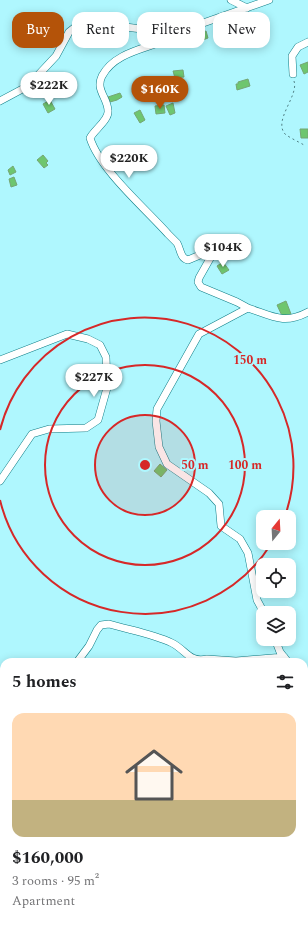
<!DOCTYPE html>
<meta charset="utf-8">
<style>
body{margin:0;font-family:Spectral,serif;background:#f6f6f6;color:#202124;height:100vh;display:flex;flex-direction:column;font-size:15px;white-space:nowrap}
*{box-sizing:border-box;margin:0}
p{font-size:13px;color:#757577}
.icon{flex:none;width:22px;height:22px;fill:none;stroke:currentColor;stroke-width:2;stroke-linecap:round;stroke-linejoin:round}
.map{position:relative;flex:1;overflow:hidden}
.side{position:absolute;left:0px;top:658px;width:308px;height:268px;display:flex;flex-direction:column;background:#fff;border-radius:12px 12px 0 0;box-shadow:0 2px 10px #0003}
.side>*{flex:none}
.hud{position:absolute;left:12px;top:12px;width:284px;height:36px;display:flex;gap:8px}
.needle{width:26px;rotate:18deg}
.tools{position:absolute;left:256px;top:510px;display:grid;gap:8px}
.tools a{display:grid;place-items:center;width:40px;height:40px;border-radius:8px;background:#fff;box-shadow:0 2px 10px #0003;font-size:20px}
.price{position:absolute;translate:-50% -34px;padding:0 9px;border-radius:14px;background:#fff;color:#222;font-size:13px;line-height:26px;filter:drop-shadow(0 1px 2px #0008)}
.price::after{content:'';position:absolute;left:50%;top:24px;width:12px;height:9px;margin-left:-6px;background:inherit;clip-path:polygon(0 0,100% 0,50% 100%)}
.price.active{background:#b45309;color:#fff}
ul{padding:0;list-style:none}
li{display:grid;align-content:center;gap:8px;height:212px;padding:0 12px}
li span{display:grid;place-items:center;height:124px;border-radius:12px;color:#555}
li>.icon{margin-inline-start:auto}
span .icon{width:72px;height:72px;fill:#fffc;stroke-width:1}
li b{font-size:17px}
h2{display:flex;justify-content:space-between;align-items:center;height:48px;padding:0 12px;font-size:17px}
.chip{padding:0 14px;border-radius:12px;background:#fff;box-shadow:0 2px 10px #0003;font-size:14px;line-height:36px}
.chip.active{background:#b45309;color:#fff}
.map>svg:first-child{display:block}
.building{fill:#6ec66f;stroke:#75a674}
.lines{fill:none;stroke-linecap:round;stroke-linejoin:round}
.minor-casing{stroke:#0c7d86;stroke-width:8}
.path{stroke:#4f7f84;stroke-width:1;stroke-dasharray:2 3;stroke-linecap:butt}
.minor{stroke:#fff;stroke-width:7}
.ring{fill:none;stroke:#d62828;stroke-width:2}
.centre{fill:#d62828;stroke:#aff7fe;stroke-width:2}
.ring-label{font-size:12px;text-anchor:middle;font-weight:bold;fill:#d62828;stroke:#aff7fe;stroke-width:4;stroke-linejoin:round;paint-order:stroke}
</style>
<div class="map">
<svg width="308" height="926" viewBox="0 0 308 926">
<rect width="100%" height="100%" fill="#aff7fe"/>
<path class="building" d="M 206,31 L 208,38 L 198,42 L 195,35 Z
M 308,62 L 308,72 L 304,74 L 300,65 Z
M 183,70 L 184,77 L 175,78 L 173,71 Z
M 248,79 L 250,86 L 237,90 L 236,84 L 238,84 L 238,82 Z
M 120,93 L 122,97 L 117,100 L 110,102 L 108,97 Z
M 50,100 L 55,109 L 48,113 L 43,104 Z
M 173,103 L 175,113 L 170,115 L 166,106 Z
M 164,105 L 165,113 L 156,114 L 155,106 Z
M 140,110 L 145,120 L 140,123 L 134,113 Z
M 300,129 L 308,129 L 308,138 L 301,138 Z
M 43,155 L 48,161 L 46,163 L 48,165 L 44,168 L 37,160 Z
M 13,166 L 16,172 L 10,175 L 8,170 Z
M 14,177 L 17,185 L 11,187 L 9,179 Z
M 223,262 L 229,270 L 222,274 L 217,266 Z
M 286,301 L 291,314 L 283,318 L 277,305 Z
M 160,464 L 167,470 L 161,477 L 154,471 Z"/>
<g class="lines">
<g class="minor-casing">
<path id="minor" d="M 231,0 L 247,8
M 186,29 C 162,49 118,46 102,76 C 95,90 108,98 108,111 C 109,120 94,130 90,138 C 100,170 146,209 168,234 C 171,237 174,240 177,243 C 181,250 180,258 188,260 L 207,252 L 211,253 L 212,255 L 199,278 L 198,282 L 201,287 L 237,302 L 248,308
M 293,74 L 292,56 L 298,47 L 308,42
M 0,101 L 28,86 L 56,56 L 69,32 L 78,25 L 92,23 L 150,30 L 186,29 L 269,0
M 0,360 L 67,334 L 88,339 L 100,345 L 106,357 L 107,388 L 98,420 L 86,428 L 49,429 L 32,434 L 0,481
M 264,613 L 257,600 L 248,553 L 240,539 L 221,526 L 219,504 L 209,493 L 167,464 L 159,447 L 156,421 L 157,409 L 199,334 L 248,308 C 272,316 284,325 308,312
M 275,639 L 280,652 L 288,662
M 77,662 L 89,646 L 97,630 L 101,625 L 109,624 C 129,630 153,634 172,643 C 186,650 189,663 207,659 L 236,661 L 284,657
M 304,689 L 308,698"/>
</g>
<path class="path" d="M 294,81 C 299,96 273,120 285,134 C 290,138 299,142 304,145"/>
<use href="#minor" class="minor"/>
</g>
<circle cx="145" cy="465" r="50" fill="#d62828" fill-opacity=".12"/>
<g class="ring">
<circle cx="145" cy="465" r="50"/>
<circle cx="145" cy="465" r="100"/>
<path d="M271 544A149 149 0 0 1 0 500M0 430A149 149 0 1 1 285 516"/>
</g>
<circle cx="145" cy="465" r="6" class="centre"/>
<g class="ring-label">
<text x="250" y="364">150 m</text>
<text x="195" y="469">50 m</text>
<text x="245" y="469">100 m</text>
</g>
</svg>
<div class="tools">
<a><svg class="needle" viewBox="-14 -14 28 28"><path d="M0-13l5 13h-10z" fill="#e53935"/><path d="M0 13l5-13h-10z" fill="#757577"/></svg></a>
<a><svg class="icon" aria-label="locate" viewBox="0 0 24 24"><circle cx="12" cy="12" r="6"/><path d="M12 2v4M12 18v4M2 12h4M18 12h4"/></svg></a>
<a><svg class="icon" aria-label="layers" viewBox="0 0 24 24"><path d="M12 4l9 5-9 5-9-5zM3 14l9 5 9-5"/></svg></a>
</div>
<b class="price" style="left:49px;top:106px">$222K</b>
<b class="price active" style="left:160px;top:110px">$160K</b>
<b class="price" style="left:129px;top:179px">$220K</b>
<b class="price" style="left:223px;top:268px">$104K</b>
<b class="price" style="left:94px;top:398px">$227K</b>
<div class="hud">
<a class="chip active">Buy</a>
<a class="chip">Rent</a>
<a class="chip">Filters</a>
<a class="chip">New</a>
</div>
<section class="side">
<h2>5 homes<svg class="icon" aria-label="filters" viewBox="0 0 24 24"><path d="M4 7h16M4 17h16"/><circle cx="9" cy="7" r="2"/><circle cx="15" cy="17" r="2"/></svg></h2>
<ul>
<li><span style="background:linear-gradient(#ffd9b3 70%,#c2b280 0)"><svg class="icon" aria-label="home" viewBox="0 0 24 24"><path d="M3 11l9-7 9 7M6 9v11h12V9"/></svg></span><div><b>$160,000</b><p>3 rooms · 95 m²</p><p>Apartment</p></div></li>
</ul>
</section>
</div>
